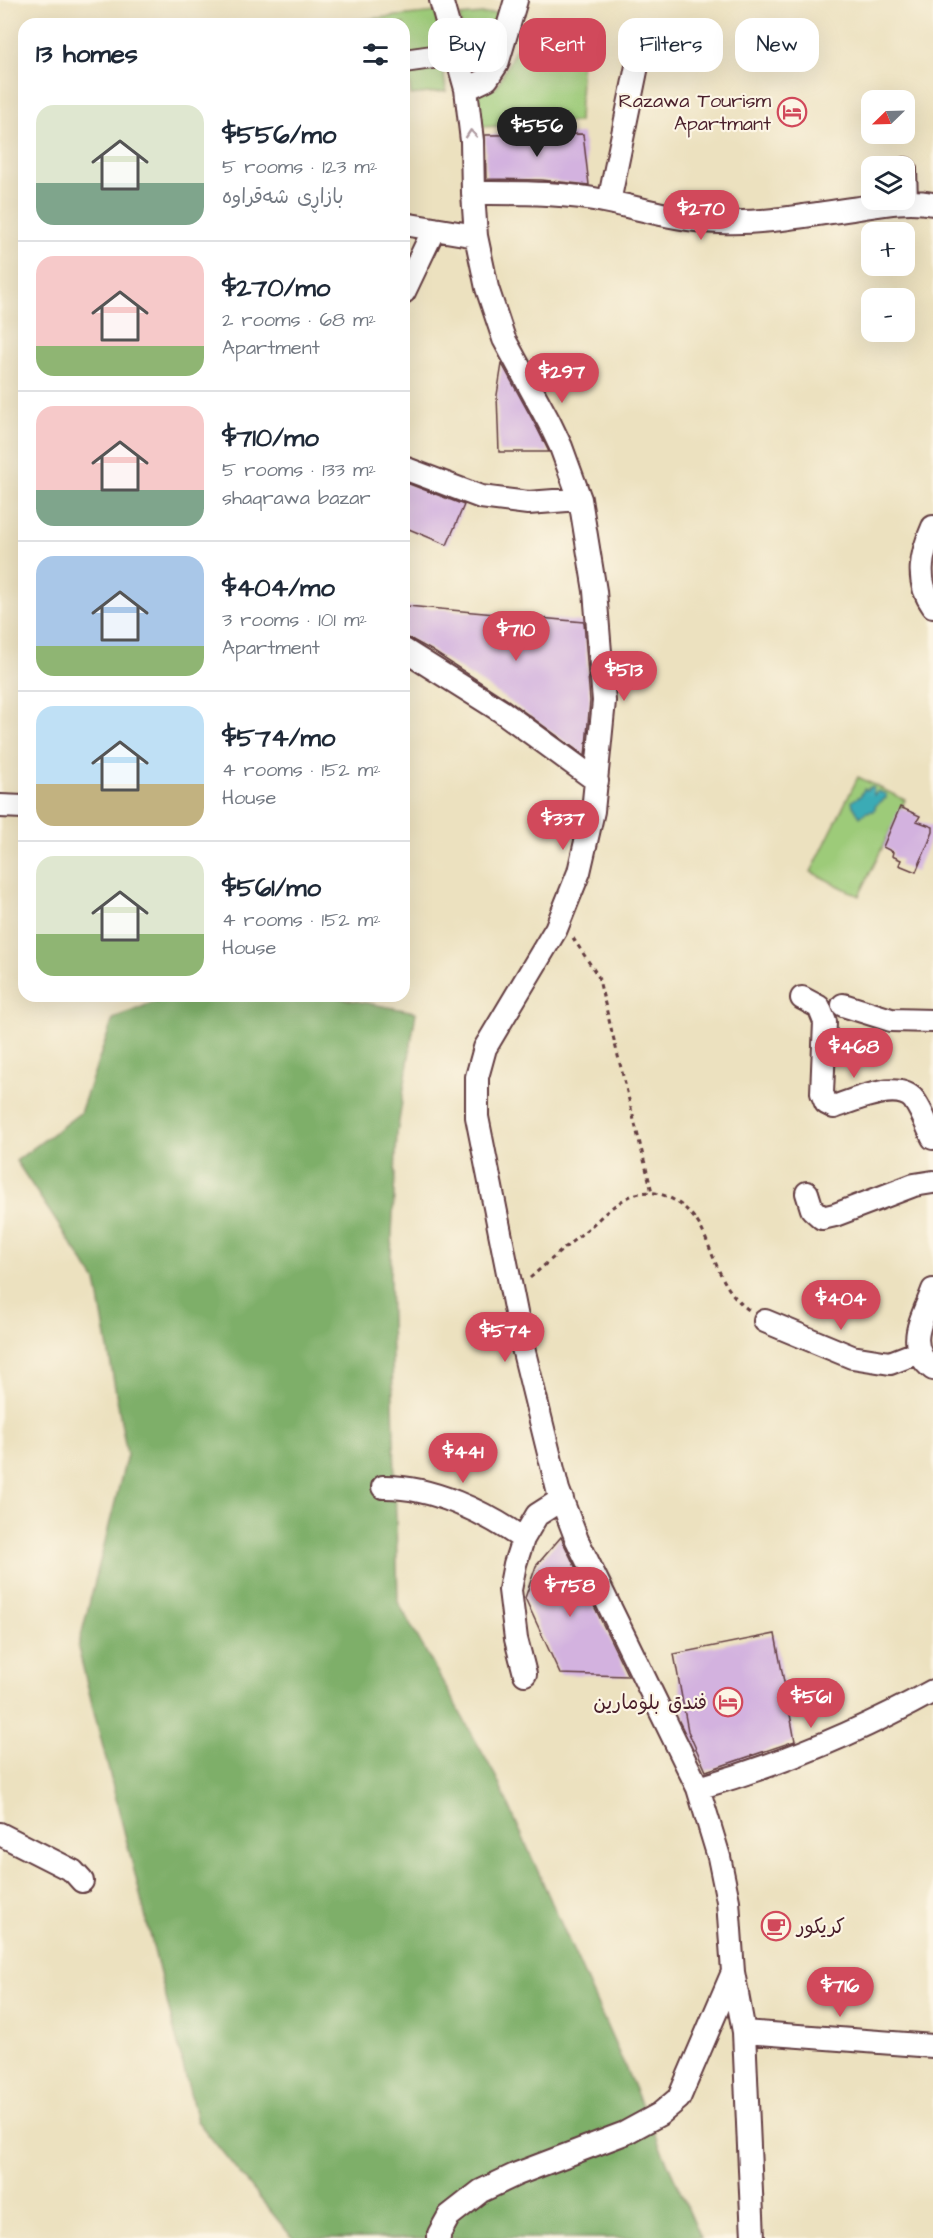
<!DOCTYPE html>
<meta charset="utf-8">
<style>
body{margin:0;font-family:"Architects Daughter","Playpen Sans Arabic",sans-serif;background:#f6f6f7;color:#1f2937;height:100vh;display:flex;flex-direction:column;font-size:22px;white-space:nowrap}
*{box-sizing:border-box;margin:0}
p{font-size:20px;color:#747a83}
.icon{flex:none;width:33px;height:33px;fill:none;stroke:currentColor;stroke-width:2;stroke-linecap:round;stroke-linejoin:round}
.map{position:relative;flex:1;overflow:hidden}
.side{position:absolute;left:18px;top:18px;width:392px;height:984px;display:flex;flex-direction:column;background:#fff;border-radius:18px;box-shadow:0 6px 24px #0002}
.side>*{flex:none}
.hud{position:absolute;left:428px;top:18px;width:416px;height:54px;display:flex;gap:12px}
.needle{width:39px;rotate:247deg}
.tools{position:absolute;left:861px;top:90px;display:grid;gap:12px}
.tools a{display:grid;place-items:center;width:54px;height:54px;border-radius:12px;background:#fff;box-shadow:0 6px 24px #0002;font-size:30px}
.price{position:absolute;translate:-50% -51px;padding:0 14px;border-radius:21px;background:#d1495b;color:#fff;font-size:20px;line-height:39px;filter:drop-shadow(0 2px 3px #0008)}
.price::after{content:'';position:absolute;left:50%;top:36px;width:18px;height:14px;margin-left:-9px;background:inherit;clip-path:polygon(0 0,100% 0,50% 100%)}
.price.selected{background:#222;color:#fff}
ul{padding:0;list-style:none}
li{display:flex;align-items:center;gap:18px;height:150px;padding:0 18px}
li+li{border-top:2px solid #e0e1e3}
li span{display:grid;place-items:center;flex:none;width:168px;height:120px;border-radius:18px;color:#555}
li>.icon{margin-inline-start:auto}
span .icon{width:72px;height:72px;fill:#fffc;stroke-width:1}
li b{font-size:26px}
h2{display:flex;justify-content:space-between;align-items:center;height:72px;padding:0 18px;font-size:26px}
.pill{padding:0 21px;border-radius:18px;background:#fff;box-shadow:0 6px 24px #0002;font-size:21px;line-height:54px}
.pill.selected{background:#d1495b;color:#fff}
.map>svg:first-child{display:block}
.green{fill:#9dcb79;stroke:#747552;stroke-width:1.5}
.forest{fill:#7eaf69;stroke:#64674a;stroke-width:1.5}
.water{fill:#3aabb5;stroke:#426570;stroke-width:1.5}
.building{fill:#d3b2df}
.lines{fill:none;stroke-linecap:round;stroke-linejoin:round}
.minor-casing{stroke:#623c41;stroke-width:26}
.path{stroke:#623c41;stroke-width:3;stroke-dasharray:4.5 4.5;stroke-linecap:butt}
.minor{stroke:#fff;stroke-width:22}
.oneway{stroke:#ae9aa0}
.labels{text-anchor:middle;stroke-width:4.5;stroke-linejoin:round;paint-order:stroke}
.poi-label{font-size:20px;fill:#4a1f2b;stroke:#fcf5e5;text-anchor:end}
</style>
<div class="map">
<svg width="933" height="2238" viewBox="0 0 933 2238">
<rect width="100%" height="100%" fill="#fcf5e5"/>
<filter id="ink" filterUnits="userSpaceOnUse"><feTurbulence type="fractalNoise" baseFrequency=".0167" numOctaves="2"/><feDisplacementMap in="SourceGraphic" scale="12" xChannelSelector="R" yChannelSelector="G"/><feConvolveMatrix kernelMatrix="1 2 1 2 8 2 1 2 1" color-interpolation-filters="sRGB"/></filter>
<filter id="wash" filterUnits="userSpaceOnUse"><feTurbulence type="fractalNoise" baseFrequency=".008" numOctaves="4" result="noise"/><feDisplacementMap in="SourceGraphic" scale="24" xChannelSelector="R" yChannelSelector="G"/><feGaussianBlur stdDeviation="1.35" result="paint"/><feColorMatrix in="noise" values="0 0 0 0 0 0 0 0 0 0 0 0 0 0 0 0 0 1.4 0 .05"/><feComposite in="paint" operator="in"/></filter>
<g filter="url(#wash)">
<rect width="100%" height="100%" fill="#ece1bf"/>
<path class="green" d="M 436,12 L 446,91 L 411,95 L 406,51 L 404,51 L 404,24 L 348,24 L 348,21 Z
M 506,12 L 484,65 L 466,77 L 460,16 Z
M 532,17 L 579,34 L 581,76 L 579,122 L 481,127 L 477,90 L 496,88 Z
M 858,777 L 905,800 L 859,896 L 811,872 Z"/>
<path class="forest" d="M 168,996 L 329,996 L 416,1012 L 397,1134 L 390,1275 L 398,1602 L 496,1777 L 701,2238 L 295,2238 L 290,2235 L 197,2121 L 78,1648 L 127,1455 L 96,1281 L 16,1161 L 80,1113 L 113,1019 Z"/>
<path class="water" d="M 870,787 L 873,787 L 874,795 L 878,791 L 886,794 L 886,798 L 876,805 L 874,811 L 866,812 L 860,817 L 853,806 L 852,801 L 861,795 L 864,789 L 867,790 Z"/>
<g id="blocks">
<path class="building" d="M 583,134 L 589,185 L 542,180 L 486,179 L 485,135 Z
M 502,364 L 537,428 L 549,452 L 499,452 L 497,395 Z
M 404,482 L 464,505 L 447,545 L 404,527 Z
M 407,606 L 584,622 L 590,701 L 585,756 L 508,700 L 431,650 L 411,639 L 404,637 L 404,613 Z
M 900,807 L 920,816 L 917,821 L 933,827 L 933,832 L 916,872 L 899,865 L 901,860 L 892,856 L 893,852 L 883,847 Z
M 561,1537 L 565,1546 L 628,1676 L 560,1674 L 525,1598 L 536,1566 Z
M 775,1634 L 795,1741 L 706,1771 L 688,1731 L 674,1654 Z"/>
</g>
</g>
<g filter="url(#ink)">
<use href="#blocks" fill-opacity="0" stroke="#623c41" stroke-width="1.5"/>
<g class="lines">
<g class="minor-casing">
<path id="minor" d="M 441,0 L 466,89 L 472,141 L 473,193 L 476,236 L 487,288 L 504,339 L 549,422 L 561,447 L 580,499 L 595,591 L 604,701 L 593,811 L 579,872 L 556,929 L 485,1048 L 477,1077 L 477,1117 L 523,1348 L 558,1490 L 577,1540 L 698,1788 L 719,1857 L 728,1901 L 733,1972 L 744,2032 L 753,2238
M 404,61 L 454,54
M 466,89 L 487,79 L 497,64 L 516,0
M 905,169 L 906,201
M 473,193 C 518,193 564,192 609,202 C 646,210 682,221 720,222 C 765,224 808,215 852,209 C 879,205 905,199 933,204
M 609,202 L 637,66
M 404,224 L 476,236
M 404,292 L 434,229
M 404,468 L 481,497 L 528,503 L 580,499
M 933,527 C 921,554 915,581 933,606
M 404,650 L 501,711 L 597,781
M 0,806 L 24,807
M 802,998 L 819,1007 L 825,1022 L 822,1093 L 826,1103 L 834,1107 C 854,1100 898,1080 914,1100 C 922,1111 927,1126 933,1138
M 843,1005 L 891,1020 L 933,1021
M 807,1193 L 812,1209 L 822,1218 L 835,1215 L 914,1185 L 933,1182
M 933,1290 C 923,1318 903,1346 933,1369
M 765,1321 L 852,1357 L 890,1363 L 919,1352
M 383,1487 C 431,1486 485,1512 523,1539
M 525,1674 L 516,1639 L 510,1590 L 515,1564 L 523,1539 L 537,1515 L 562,1499
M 698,1788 C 782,1764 857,1733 933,1691
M 0,1834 L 73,1871 L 82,1881
M 744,2032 L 933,2046
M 439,2238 L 439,2234 L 449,2216 L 481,2191 L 517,2174 L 625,2133 L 660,2114 L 679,2098 L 733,1972"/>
</g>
<path class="path" d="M 573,938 L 598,976 L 652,1192
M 530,1278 C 549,1261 569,1244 589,1228 C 602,1216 616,1202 633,1195 C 660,1185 688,1205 701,1228 C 715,1257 721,1290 749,1310"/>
<use href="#minor" class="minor"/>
</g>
<defs><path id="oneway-chevron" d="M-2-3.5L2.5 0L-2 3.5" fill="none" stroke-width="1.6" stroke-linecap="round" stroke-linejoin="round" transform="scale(1.5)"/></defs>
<use class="oneway" href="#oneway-chevron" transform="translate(471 134) rotate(-95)"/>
</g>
<defs>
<g id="hotel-ring" transform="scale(1.5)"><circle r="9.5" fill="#fcf5e5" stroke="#d1495b" stroke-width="1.5"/><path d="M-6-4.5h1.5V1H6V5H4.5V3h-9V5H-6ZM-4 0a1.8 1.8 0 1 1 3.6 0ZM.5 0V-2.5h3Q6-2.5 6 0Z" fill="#d1495b"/></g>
<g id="cafe-ring" transform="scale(1.5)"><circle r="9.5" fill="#fcf5e5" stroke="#d1495b" stroke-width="1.5"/><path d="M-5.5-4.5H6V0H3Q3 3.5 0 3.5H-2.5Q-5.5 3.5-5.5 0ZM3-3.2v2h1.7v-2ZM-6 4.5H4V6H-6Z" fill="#d1495b"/></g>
</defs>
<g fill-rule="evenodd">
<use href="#hotel-ring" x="792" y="112"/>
<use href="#hotel-ring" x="728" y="1702"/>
<use href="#cafe-ring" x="776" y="1926"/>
</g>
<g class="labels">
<g class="poi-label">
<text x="771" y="107">Razawa Tourism<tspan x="771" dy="23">Apartmant</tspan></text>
<text x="707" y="1709">فندق بلومارين</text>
<text x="797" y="1933" text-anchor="start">کریکور</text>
</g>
</g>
</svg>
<div class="tools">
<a><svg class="needle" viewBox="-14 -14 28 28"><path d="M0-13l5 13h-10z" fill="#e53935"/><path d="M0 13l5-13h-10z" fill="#747a83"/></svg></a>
<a><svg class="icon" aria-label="layers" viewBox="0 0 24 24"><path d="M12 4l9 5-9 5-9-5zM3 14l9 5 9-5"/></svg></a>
<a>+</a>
<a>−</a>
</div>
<b class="price selected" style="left:537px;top:158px">$556</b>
<b class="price" style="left:701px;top:241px">$270</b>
<b class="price" style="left:562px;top:404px">$297</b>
<b class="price" style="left:516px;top:662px">$710</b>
<b class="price" style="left:624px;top:702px">$513</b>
<b class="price" style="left:563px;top:851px">$337</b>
<b class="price" style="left:854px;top:1079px">$468</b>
<b class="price" style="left:841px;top:1331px">$404</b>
<b class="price" style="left:505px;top:1363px">$574</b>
<b class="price" style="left:463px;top:1484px">$441</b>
<b class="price" style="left:570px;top:1618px">$758</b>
<b class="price" style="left:811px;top:1729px">$561</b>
<b class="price" style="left:840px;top:2018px">$716</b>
<div class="hud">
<a class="pill">Buy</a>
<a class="pill selected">Rent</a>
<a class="pill">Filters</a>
<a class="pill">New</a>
</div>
<section class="side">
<h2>13 homes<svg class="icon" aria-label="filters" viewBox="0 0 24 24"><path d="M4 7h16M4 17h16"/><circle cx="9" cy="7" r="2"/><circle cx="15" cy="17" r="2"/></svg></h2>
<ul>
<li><span style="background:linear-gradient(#dfe7d0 65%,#7fa58c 0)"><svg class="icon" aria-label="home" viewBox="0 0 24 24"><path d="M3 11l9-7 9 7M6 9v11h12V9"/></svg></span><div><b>$556/mo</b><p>5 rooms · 123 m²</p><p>بازاڕی شەقراوە</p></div></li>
<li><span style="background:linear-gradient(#f6c9c9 75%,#8fb573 0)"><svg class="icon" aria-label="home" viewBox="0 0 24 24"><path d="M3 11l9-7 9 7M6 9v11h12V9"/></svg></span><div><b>$270/mo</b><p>2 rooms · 68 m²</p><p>Apartment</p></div></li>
<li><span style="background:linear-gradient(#f6c9c9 70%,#7fa58c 0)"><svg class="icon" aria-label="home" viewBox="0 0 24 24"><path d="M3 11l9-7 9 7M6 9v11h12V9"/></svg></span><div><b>$710/mo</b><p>5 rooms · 133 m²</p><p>shaqrawa bazar</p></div></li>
<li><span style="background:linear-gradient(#a9c7e8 75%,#8fb573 0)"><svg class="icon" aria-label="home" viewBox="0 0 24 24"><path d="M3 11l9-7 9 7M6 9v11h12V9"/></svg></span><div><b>$404/mo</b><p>3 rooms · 101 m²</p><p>Apartment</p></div></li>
<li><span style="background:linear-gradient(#bfe0f5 65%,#c2b280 0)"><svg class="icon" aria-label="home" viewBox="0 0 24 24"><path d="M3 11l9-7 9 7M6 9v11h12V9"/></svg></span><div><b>$574/mo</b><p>4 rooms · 152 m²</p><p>House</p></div></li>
<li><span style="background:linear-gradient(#dfe7d0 65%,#8fb573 0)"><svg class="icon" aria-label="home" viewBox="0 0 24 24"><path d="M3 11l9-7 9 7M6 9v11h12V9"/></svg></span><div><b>$561/mo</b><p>4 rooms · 152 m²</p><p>House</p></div></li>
</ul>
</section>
</div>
